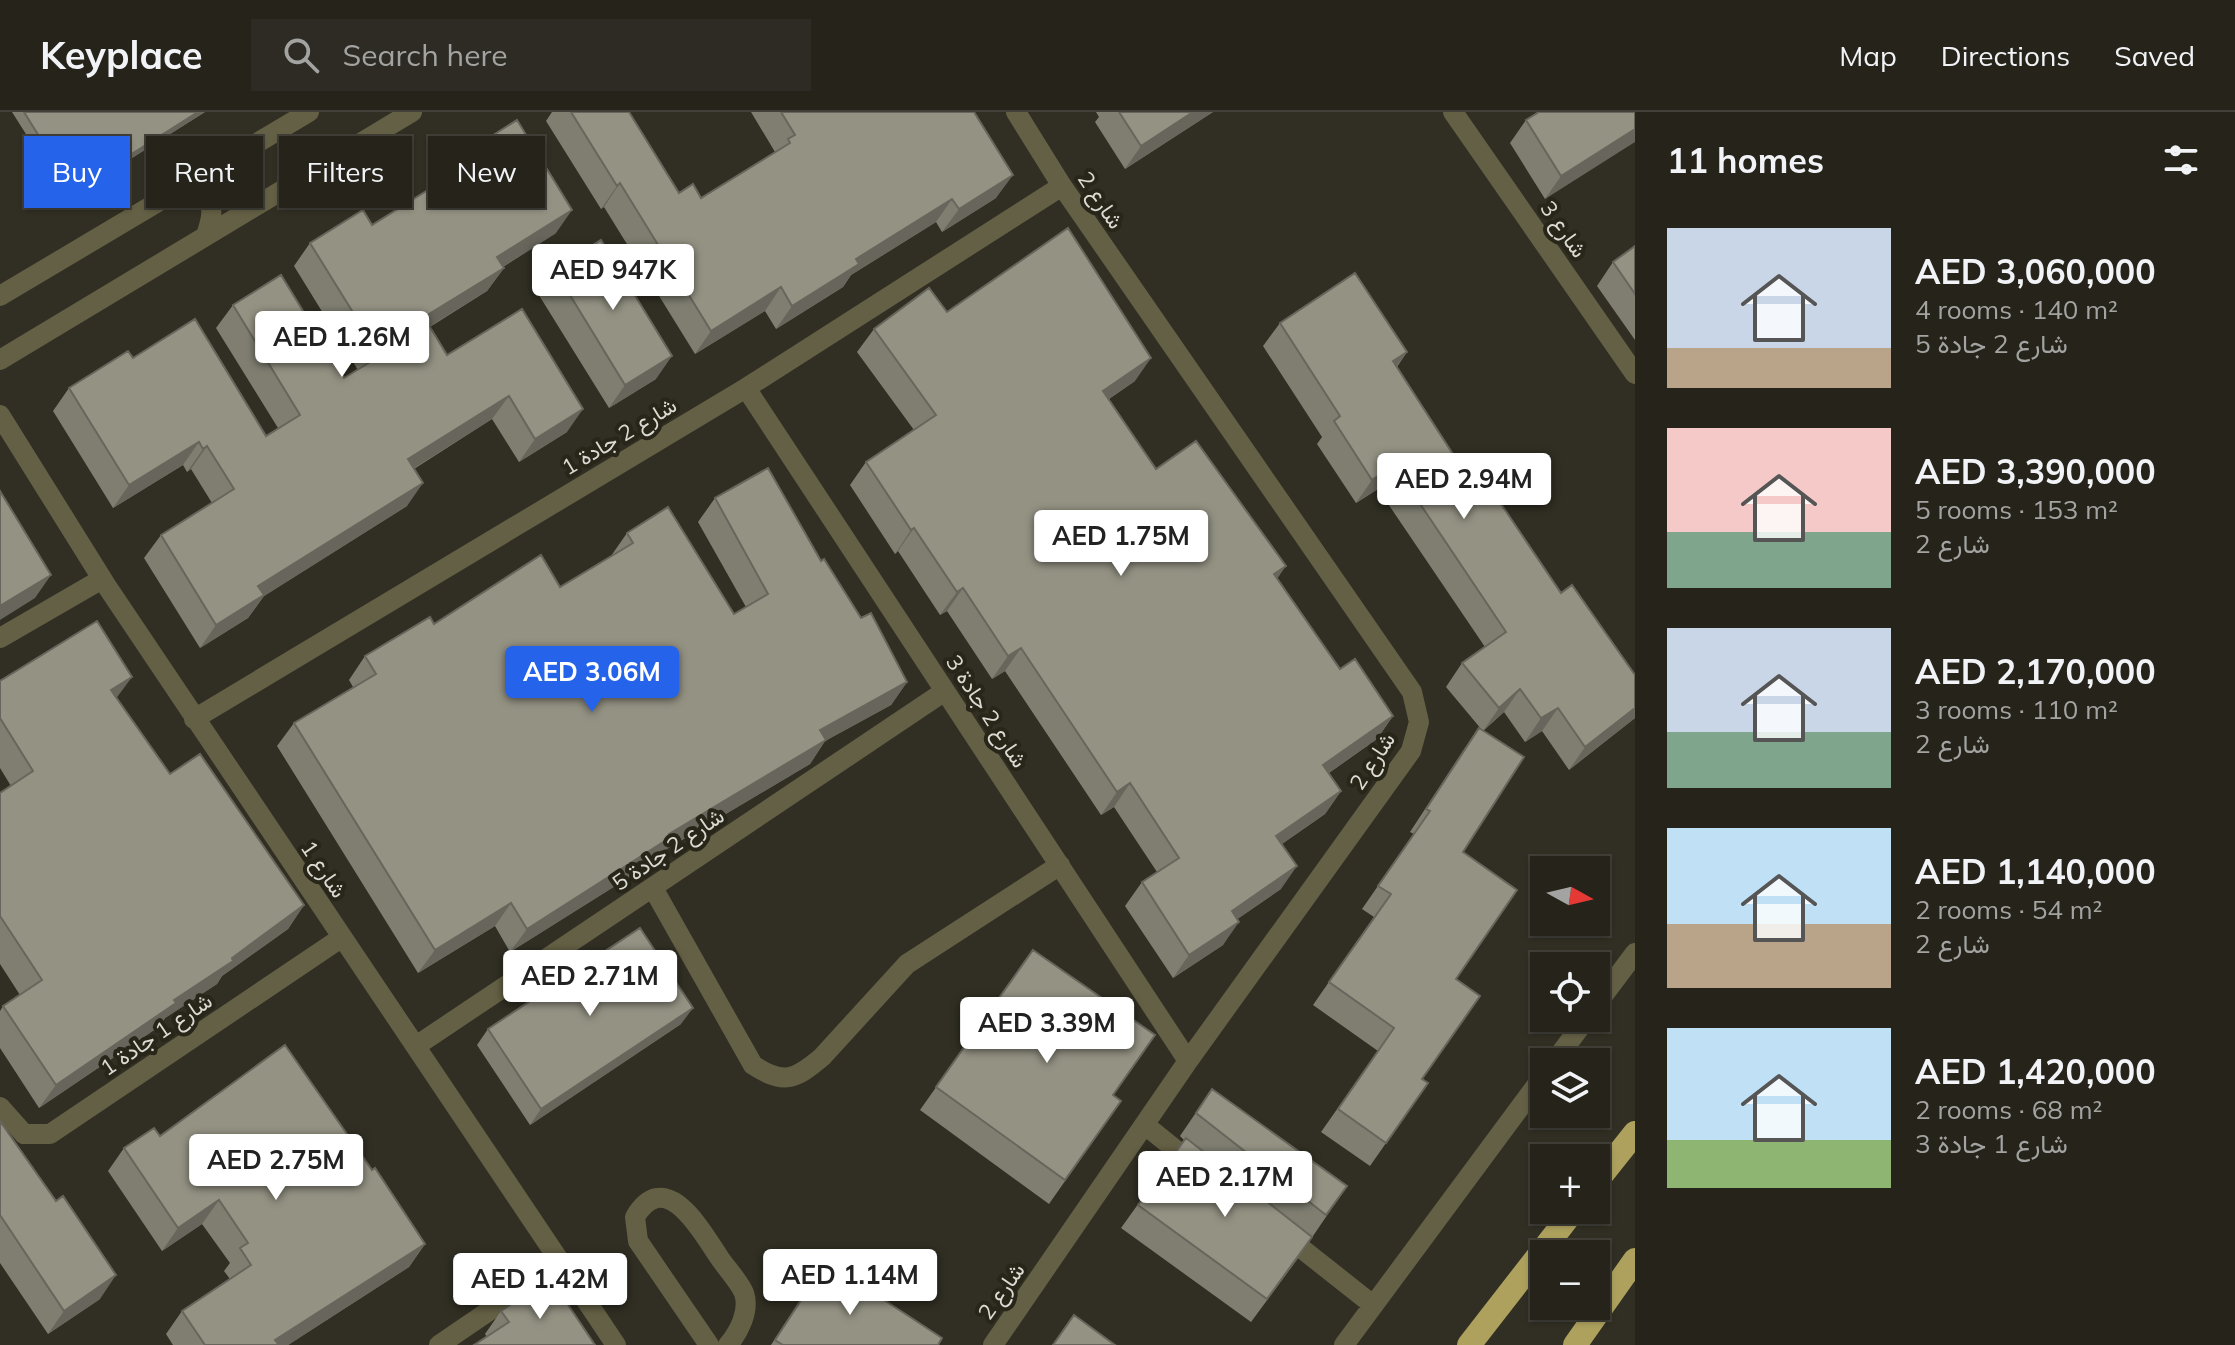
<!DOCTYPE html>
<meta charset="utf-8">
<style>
body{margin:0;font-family:Mulish,Vazirmatn,sans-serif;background:#2d2b23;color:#f1f3f6;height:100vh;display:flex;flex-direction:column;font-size:30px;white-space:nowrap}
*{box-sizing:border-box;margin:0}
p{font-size:26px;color:#a3a4a2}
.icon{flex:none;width:44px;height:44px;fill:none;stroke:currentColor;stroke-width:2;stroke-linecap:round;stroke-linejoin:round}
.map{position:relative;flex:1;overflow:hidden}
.panel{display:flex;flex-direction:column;background:#25231a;width:600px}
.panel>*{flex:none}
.banner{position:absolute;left:24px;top:24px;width:760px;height:72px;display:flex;gap:16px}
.needle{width:52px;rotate:98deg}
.buttons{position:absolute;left:1530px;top:744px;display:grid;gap:16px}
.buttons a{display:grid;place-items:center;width:80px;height:80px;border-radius:0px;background:#25231a;box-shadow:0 2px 6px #0004,0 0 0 2px #424039;font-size:40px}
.price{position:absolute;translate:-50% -68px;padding:0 18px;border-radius:8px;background:#fff;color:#222;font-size:26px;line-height:52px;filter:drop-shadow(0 2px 4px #0008)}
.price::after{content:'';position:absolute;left:50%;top:48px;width:24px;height:18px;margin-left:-12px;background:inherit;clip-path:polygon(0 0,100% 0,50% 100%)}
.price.selected{background:#2563eb;color:#fff}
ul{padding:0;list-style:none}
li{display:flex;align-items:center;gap:24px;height:200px;padding:0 32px}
li span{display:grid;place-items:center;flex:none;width:224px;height:160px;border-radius:0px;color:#555}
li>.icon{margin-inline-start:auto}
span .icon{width:96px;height:96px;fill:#fffc;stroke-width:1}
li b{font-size:34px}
h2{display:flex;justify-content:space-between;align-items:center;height:96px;padding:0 32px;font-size:34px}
.chip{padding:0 28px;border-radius:0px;background:#25231a;box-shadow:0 2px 6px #0004,0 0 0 2px #424039;font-size:28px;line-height:72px}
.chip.selected{background:#2563eb;color:#fff}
header{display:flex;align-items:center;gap:48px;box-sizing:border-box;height:112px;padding:0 40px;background:#25231a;border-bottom:2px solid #424039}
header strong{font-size:38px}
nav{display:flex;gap:44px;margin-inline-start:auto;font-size:28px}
.search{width:560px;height:72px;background:#2d2b23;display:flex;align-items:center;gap:20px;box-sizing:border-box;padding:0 28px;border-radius:0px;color:#a3a4a2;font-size:30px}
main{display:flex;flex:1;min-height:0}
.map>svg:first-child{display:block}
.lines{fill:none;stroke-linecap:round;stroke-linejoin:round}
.minor{stroke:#646045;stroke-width:20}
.highway{stroke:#ada15d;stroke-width:24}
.wall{fill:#7f7e71}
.shaded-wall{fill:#68665c}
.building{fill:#949283;stroke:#68665c;stroke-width:2}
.labels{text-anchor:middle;stroke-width:8;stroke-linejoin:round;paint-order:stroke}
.street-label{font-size:22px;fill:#dcdbd3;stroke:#282519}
</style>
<header>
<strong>Keyplace</strong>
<div class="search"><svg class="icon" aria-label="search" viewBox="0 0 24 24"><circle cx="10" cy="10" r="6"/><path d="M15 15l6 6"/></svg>Search here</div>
<nav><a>Map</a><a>Directions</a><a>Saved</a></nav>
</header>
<main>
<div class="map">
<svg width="1635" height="1233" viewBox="0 0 1635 1233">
<rect width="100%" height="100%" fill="#312f23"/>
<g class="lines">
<path class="minor" d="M 1453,0 L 1635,262
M 237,44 L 226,76 L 237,90 L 257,93
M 182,77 C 214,82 216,95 206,123
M 0,184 L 309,0
M 0,248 L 412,0
M 746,276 L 1188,949
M 0,303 L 106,473 L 616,1233
M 0,526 L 102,467
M 194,607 L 746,276 L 1062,74
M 653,776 L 753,953 C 783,973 795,968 822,945 L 907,852 L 1060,753
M 1596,893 L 1635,841
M 416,934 L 945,579
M 1554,950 L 1587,906
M 0,995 L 24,1022 L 50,1022 L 341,826
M 1145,1013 L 1197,1055
M 1282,1121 L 1373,1193
M 439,1233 L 558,1152
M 709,1233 L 638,1129 L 635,1105 C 666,1053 702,1120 719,1145 C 726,1156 739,1169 744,1181 C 750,1199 739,1220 728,1233
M 993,1233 L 1188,949 L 1411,639 L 1419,610 L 1412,580 L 1062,74 L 1016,0
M 1344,1233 L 1544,963"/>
<path class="highway" d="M 1596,1070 L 1635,1021
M 1469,1233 L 1574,1098
M 1575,1233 L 1635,1148"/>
</g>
<path class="wall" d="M 12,0 L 205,0 L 67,87 Z
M 552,0 L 629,0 L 679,81 L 701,86 L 775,40 L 751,0 L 974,0 L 996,86 L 942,120 L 936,110 L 851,163 L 843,175 L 776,217 L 765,199 L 695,242 L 604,95 L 601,97 L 546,9 Z
M 1096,0 L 1213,0 L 1125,57 L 1095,10 L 1099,5 Z
M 1635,0 L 1545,87 L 1510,31 L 1526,8 Z
M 468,39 L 556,121 L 503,155 L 504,156 L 487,179 L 430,215 L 447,243 L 567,320 L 519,350 L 492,307 L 414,357 L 407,394 L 264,484 L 248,506 L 200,536 L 144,446 L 161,423 L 212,391 L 191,357 L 187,360 L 183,353 L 113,396 L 53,299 L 69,276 L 133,246 L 266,324 L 278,316 L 216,216 L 233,193 L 344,266 L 358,258 L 294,154 L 310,131 L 372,113 L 452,63 Z
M 1635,134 L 1635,228 L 1597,174 L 1613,150 Z
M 554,157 L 656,267 L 609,296 L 537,180 Z
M 947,200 L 1135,269 L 1109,287 L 1156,357 L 1278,467 L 1340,557 L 1393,604 L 1377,627 L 1329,661 L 1341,679 L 1325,702 L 1282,732 L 1281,777 L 1237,807 L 1223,833 L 1173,866 L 1125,794 L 1142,770 L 1157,760 L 1114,695 L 1101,703 L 1005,559 L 992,567 L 947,499 L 940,503 L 898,439 L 895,442 L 850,373 L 866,350 L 914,318 L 857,240 L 874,217 Z
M 1280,211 L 1407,240 L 1397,255 L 1460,353 L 1561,481 L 1635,563 L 1635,606 L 1569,658 L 1542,619 L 1525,630 L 1504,600 L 1483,619 L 1463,740 L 1456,867 L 1422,967 L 1428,971 L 1370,1054 L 1321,1020 L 1378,939 L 1313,893 L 1374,805 L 1362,797 L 1414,722 L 1410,720 L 1463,639 L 1479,616 L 1482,618 L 1446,575 L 1462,551 L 1485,535 L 1378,377 L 1356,391 L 1317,332 L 1322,325 L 1263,234 Z
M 715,386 L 821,449 L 907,570 L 891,593 L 825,629 L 810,652 L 660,741 L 655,749 L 510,840 L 495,814 L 418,861 L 277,634 L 294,611 L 353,575 L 349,568 L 365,544 L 434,512 L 560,475 L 611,444 L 627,421 L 734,502 L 746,495 L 698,410 Z
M 0,569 L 117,586 L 170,662 L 304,793 L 288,817 L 222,864 L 217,872 L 165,906 L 160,914 L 39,996 L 0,936 L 0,899 L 3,894 L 20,883 L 0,852 L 0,681 L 11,674 L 0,656 Z
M 1033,838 L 1113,983 L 1121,989 L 1049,1092 L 920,998 Z
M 681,912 L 530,1013 L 477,933 L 488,917 Z
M 1212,977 L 1347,1074 L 1296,1149 L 1251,1210 L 1121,1116 L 1184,1028 L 1180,1024 Z
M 0,1009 L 100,1187 L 48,1222 L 0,1151 Z
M 160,1024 L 425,1132 L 409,1155 L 288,1233 L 173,1233 L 166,1222 L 182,1199 L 230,1167 L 224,1159 L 230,1151 L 202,1112 L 162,1139 L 108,1059 L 124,1036 Z
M 826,1150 L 938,1233 L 771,1233 Z
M 501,1199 L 595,1233 L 487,1225 L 485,1222 Z"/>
<path class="shaded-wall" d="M 198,0 L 205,0 L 67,87 L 73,79 Z
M 1193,0 L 1213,0 L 1125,57 L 1141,34 Z
M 1635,17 L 1635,30 L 1545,87 L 1561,64 Z
M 1013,63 L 996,86 L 942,120 L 959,97 Z
M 620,71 L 604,95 L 601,97 L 617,74 Z
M 952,87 L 936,110 L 851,163 L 843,175 L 776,217 L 792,194 L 856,147 Z
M 572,98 L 556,121 L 481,169 L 497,145 Z
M 504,156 L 487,179 L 408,228 L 424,205 Z
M 781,175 L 765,199 L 695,242 L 711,219 Z
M 1407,240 L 1390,263 L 1393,249 Z
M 672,244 L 656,267 L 609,296 L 625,273 Z
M 1151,246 L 1135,269 L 1087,302 L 1103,279 Z
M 509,284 L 492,307 L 392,370 L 408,347 Z
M 583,297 L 567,320 L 519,350 L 535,327 Z
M 199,330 L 183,353 L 113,396 L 129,373 Z
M 207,334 L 191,357 L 187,360 L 203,337 Z
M 1394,353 L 1378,377 L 1356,391 L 1372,368 Z
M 423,371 L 407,394 L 264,484 L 248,506 L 200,536 L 216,513 L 258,474 Z
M 914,416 L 898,439 L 895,442 L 911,418 Z
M 1286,454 L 1270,477 L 1274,462 Z
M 51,463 L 35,486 L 0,508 L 0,494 Z
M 963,476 L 947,499 L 940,503 L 957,480 Z
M 1021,536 L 1005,559 L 992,567 L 1008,544 Z
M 132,565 L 115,588 L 111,578 Z
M 907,570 L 891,593 L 825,629 L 810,652 L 660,741 L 655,749 L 510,840 L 527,817 L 669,722 L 820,618 Z
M 1520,577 L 1504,600 L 1483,619 L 1499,596 Z
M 1558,596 L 1542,619 L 1525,630 L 1541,606 Z
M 1635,596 L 1635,606 L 1569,658 L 1585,635 Z
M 1393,604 L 1377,627 L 1307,676 L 1323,653 Z
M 1130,671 L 1114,695 L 1101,703 L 1117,680 Z
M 1341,679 L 1325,702 L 1260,747 L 1276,724 Z
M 1297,754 L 1281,777 L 1216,822 L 1232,799 Z
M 511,791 L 495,814 L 418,861 L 435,838 Z
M 304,793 L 288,817 L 222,864 L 217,872 L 165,906 L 160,914 L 39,996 L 56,973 Z
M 1239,810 L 1223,833 L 1173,866 L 1189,843 Z
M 693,896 L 681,912 L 530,1013 L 541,997 Z
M 219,1088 L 202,1112 L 162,1139 L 178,1116 Z
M 425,1132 L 409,1155 L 288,1233 L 272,1233 L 275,1228 Z
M 116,1163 L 100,1187 L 48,1222 L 64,1199 Z"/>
<path class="building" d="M 24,0 L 198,0 L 73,79 Z
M 571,0 L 629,0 L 679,81 L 693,72 L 701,86 L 790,31 L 788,27 L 795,23 L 781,0 L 974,0 L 1013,63 L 959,97 L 952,87 L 856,147 L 859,152 L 792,194 L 781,175 L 711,219 L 620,71 L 617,74 Z
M 1119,0 L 1193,0 L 1141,34 Z
M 1539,0 L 1635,0 L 1635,17 L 1561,64 L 1526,8 Z
M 517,8 L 572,98 L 497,145 L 504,156 L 424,205 L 447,243 L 522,197 L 583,297 L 535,327 L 509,284 L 408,347 L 423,371 L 258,474 L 264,483 L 216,513 L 161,423 L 234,377 L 207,334 L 203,337 L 199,330 L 129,373 L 69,276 L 128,239 L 133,246 L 195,207 L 266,324 L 300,303 L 233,193 L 281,163 L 344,266 L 380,244 L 310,131 L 363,98 L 372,113 L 474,49 L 468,39 Z
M 1068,116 L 1151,246 L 1103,279 L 1156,357 L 1196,329 L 1286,454 L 1274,462 L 1340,557 L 1355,547 L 1393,604 L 1323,653 L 1341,679 L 1276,724 L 1297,754 L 1232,799 L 1239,810 L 1189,843 L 1142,770 L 1179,746 L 1130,671 L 1117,680 L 1021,536 L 1008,544 L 963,476 L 957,480 L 914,416 L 911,418 L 866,350 L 936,303 L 874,217 L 929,176 L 947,200 Z
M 601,128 L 672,244 L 625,273 L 554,157 Z
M 1635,134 L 1635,182 L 1613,150 Z
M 1355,161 L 1407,240 L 1393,249 L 1460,353 L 1470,346 L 1561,481 L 1572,473 L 1635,563 L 1635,596 L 1585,635 L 1558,596 L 1541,606 L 1520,577 L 1499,596 L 1462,551 L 1506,520 L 1394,353 L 1372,368 L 1334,309 L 1340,304 L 1280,211 Z
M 768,356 L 821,449 L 824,447 L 861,506 L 871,501 L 907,570 L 820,618 L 826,628 L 669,722 L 671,725 L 527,817 L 511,791 L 435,838 L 294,611 L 376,562 L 365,544 L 430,505 L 434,512 L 541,443 L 560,475 L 633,431 L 627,421 L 668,395 L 734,502 L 768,482 L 715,386 Z
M 0,379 L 51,463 L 0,494 Z
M 97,509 L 132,565 L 111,578 L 170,662 L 200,642 L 304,793 L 232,846 L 233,849 L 174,888 L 176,891 L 56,973 L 3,894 L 42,868 L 0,804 L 0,681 L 33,659 L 0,606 L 0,569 Z
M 1479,616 L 1524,645 L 1463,740 L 1517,778 L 1456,867 L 1480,884 L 1422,967 L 1428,971 L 1386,1031 L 1338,997 L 1394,916 L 1329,870 L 1391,782 L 1378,774 L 1430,699 L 1426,697 Z
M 640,816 L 693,896 L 541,997 L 488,917 Z
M 1033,838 L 1155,923 L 1113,983 L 1121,989 L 1065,1068 L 936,975 Z
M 285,933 L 372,1058 L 375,1056 L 425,1132 L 275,1228 L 279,1233 L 205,1233 L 182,1199 L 251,1153 L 240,1136 L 248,1131 L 219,1088 L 178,1116 L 124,1036 L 154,1016 L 160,1024 Z
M 1212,977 L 1347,1074 L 1326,1103 L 1196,1001 Z
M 0,1009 L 56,1089 L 63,1084 L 116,1163 L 64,1199 L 0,1103 Z
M 1186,1026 L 1312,1125 L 1267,1187 L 1138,1093 Z
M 826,1150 L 942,1226 L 938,1233 L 783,1233 L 775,1228 Z
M 550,1166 L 595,1233 L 474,1233 L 509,1210 L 501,1199 Z
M 1074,1203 L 1115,1233 L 1053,1233 Z"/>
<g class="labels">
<g class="street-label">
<text transform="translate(1101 88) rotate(56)" y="8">شارع 2</text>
<text transform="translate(1564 117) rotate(55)" y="8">شارع 3</text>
<text transform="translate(619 324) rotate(-31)" y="8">شارع 2 جادة 1</text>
<text transform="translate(987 599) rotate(57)" y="8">شارع 2 جادة 3</text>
<text transform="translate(1372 649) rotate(-57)" y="8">شارع 2</text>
<text transform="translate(668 737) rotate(-34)" y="8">شارع 2 جادة 5</text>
<text transform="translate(324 757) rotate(56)" y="8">شارع 1</text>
<text transform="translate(156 922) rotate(-34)" y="8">شارع 1 جادة 1</text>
<text transform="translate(1001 1179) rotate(-55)" y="8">شارع 2</text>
</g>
</g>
</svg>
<div class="buttons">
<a><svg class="needle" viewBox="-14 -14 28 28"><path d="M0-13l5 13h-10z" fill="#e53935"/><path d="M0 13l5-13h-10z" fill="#a3a4a2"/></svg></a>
<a><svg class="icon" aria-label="locate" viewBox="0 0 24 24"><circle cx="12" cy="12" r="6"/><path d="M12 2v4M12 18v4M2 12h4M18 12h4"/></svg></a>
<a><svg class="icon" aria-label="layers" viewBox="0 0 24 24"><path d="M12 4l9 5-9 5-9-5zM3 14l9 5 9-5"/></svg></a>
<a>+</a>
<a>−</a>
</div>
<b class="price" style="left:613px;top:200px">AED 947K</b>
<b class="price" style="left:342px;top:267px">AED 1.26M</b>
<b class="price" style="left:1464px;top:409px">AED 2.94M</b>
<b class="price" style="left:1121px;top:466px">AED 1.75M</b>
<b class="price selected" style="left:592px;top:602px">AED 3.06M</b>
<b class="price" style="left:590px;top:906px">AED 2.71M</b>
<b class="price" style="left:1047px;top:953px">AED 3.39M</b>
<b class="price" style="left:276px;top:1090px">AED 2.75M</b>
<b class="price" style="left:1225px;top:1107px">AED 2.17M</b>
<b class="price" style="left:850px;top:1205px">AED 1.14M</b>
<b class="price" style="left:540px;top:1209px">AED 1.42M</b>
<div class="banner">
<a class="chip selected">Buy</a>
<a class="chip">Rent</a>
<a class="chip">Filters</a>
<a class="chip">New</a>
</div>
</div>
<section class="panel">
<h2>11 homes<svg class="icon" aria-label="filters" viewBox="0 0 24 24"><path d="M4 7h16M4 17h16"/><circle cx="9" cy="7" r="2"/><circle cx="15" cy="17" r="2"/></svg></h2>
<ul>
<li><span style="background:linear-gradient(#c9d6e8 75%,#b9a48a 0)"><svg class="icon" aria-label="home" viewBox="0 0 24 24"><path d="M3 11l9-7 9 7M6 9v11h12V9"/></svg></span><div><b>AED 3,060,000</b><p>4 rooms · 140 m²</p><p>شارع 2 جادة 5</p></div></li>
<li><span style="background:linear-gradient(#f6c9c9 65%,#7fa58c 0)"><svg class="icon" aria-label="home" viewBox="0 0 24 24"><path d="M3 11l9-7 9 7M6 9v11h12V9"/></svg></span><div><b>AED 3,390,000</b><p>5 rooms · 153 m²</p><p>شارع 2</p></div></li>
<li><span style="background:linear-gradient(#c9d6e8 65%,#7fa58c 0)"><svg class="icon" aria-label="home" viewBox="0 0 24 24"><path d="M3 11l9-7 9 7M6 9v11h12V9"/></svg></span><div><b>AED 2,170,000</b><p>3 rooms · 110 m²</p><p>شارع 2</p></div></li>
<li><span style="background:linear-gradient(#bfe0f5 60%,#b9a48a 0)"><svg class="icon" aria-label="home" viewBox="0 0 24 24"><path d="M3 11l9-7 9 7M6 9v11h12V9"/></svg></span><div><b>AED 1,140,000</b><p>2 rooms · 54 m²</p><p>شارع 2</p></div></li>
<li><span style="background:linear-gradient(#bfe0f5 70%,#8fb573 0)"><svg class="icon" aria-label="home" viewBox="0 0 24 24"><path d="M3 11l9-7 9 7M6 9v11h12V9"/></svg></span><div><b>AED 1,420,000</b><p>2 rooms · 68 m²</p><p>شارع 1 جادة 3</p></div></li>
</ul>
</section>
</main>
